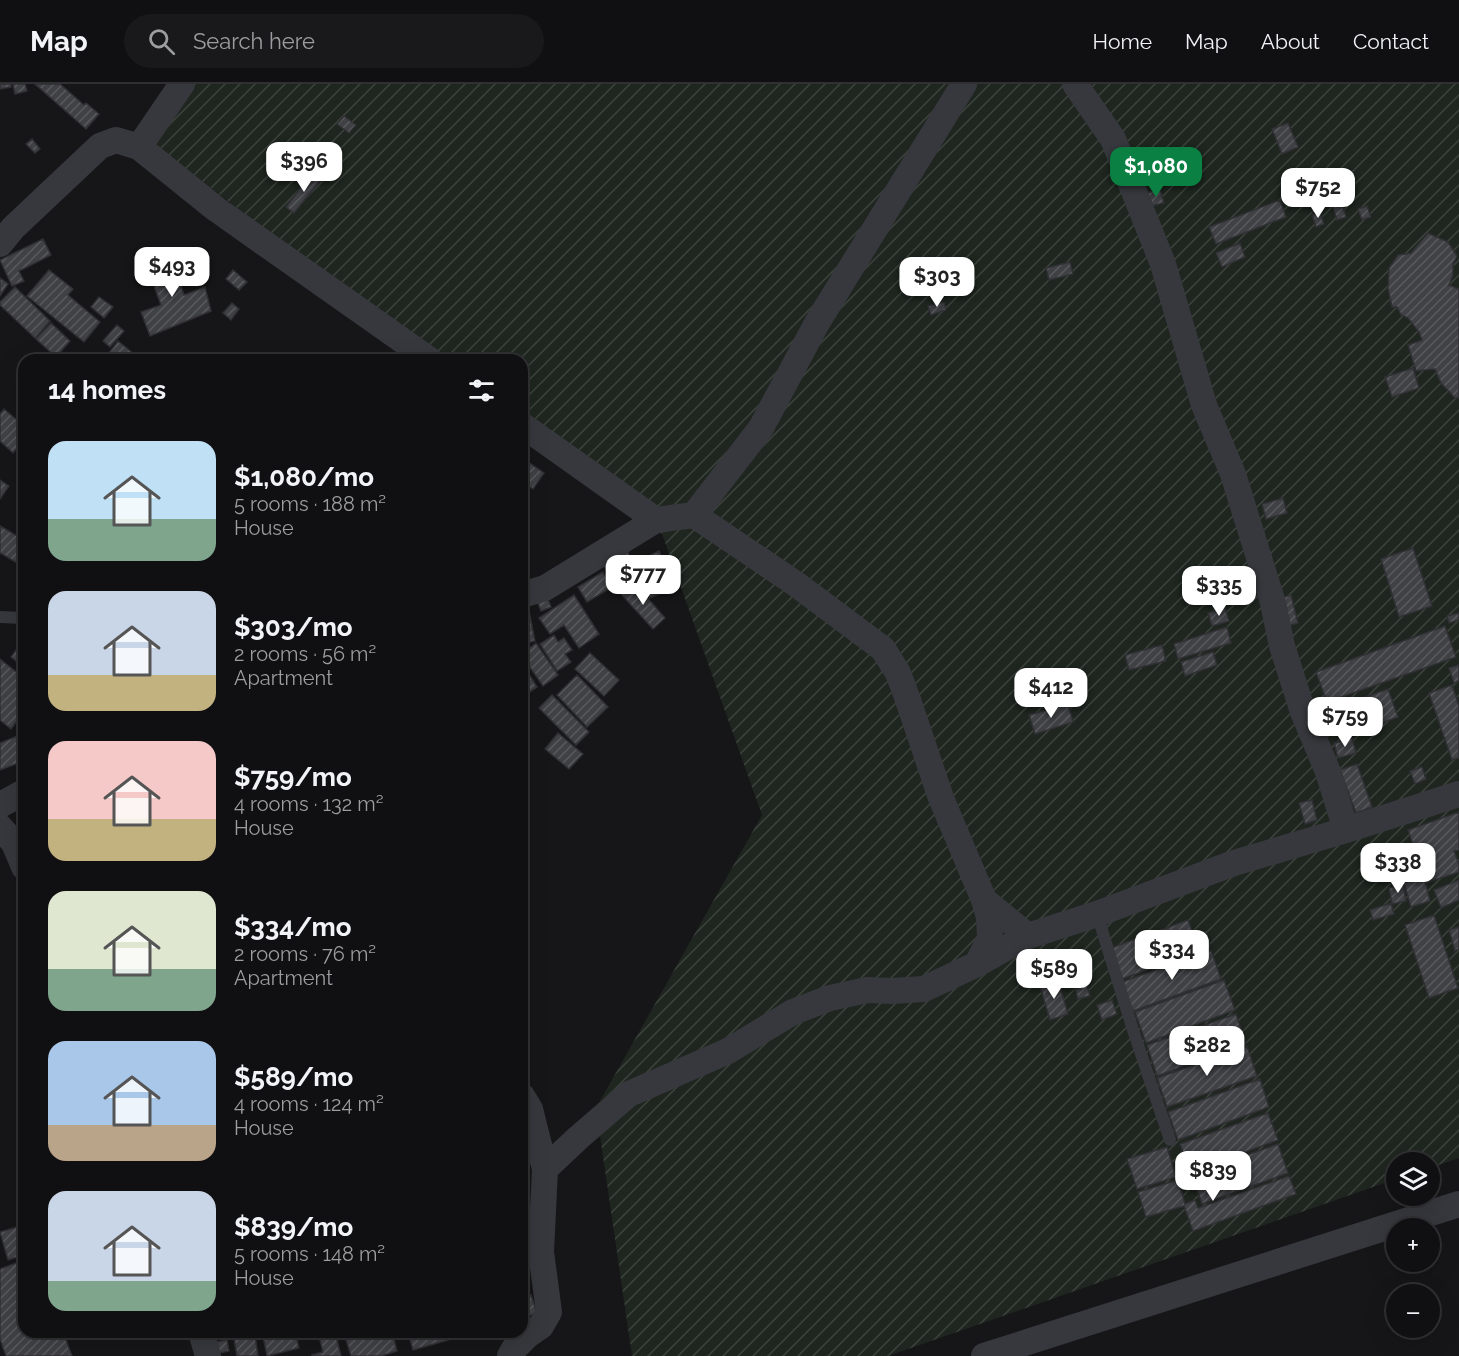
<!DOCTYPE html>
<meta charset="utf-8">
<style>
body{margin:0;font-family:Raleway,sans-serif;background:#19191b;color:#f1f3f6;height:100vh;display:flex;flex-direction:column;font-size:22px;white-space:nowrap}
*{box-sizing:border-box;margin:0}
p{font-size:20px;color:#9c9d9f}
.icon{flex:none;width:33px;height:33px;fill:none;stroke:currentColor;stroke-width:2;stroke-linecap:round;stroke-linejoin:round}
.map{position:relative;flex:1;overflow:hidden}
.panel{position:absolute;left:18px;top:270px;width:510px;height:984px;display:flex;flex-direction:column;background:#101012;border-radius:18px;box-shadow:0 6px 24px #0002,0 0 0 2px #303032}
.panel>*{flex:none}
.fabs{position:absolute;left:1386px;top:1068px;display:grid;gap:12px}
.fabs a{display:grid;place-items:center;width:54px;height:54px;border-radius:50%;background:#101012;box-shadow:0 6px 24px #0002,0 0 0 2px #303032;font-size:30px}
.price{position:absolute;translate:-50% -51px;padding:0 14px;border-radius:12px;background:#fff;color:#222;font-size:20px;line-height:39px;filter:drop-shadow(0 2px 3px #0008)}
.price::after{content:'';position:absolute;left:50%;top:36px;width:18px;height:14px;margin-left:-9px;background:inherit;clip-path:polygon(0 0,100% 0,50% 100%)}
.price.current{background:#0b8043;color:#fff}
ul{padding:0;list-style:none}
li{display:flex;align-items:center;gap:18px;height:150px;padding:0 30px}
li span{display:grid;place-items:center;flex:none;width:168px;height:120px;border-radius:18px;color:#555}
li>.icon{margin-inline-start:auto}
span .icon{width:72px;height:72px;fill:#fffc;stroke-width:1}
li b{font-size:26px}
h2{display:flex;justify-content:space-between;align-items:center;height:72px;padding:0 30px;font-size:26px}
header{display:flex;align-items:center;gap:36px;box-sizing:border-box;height:84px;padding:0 30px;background:#101012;border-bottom:2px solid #303032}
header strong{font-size:28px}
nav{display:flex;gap:33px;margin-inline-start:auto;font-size:21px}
.search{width:420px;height:54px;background:#19191b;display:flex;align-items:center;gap:15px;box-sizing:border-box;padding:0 21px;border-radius:33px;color:#9c9d9f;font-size:22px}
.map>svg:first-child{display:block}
.garden{fill:url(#garden-furrows)}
.building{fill:url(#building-hatch);stroke:#303034;stroke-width:1.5}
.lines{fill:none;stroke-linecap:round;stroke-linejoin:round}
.service{stroke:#37383d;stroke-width:12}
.minor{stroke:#37383d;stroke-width:26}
</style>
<header>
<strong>Map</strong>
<div class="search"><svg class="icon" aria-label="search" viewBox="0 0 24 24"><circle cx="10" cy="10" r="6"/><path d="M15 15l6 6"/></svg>Search here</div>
<nav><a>Home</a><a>Map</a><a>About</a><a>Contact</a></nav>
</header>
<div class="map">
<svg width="1459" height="1272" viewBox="0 0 1459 1272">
<defs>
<pattern id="garden-furrows" width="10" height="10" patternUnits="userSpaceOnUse" patternTransform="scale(1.5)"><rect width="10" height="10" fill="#1e261f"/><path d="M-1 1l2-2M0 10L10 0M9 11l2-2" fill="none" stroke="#3c433d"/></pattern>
<pattern id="building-hatch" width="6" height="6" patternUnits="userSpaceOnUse" patternTransform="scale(1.5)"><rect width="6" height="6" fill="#404145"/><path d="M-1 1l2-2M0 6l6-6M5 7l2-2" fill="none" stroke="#595a5e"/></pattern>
</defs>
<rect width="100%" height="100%" fill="#161618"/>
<path class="garden" d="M 173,0 L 1459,0 L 1459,1074 L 1430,1084 L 1430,1078 L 1396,1078 L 1396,1095 L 888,1272 L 632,1272 L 596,1024 L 762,731 L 662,450 L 522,342 L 522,276 L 436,276 L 135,46 Z"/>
<path class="building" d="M 0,0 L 11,0 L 11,3 L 0,5 Z
M 13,0 L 25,0 L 27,7 L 15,10 Z
M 35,0 L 60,0 L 84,21 L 86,19 L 99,30 L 86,45 Z
M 344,32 L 356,41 L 349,49 L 337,40 Z
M 1288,39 L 1298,63 L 1282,70 L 1272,45 Z
M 32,55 L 40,65 L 35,69 L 26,60 Z
M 318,61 L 325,70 L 305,85 L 298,76 Z
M 312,89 L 321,96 L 294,129 L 286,123 Z
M 1160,105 L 1164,119 L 1151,122 L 1147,109 Z
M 1280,116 L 1286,133 L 1216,160 L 1209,143 Z
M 1342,120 L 1346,133 L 1337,136 L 1333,123 Z
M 1367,122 L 1371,133 L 1362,136 L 1358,125 Z
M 1320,128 L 1324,140 L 1316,143 L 1312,131 Z
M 1428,149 L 1448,158 L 1457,172 L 1453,180 L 1453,191 L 1449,201 L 1459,205 L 1459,314 L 1455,314 L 1441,299 L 1435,285 L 1416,287 L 1408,261 L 1422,256 L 1419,248 L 1408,234 L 1401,231 L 1397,223 L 1392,223 L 1388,205 L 1389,184 L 1398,171 L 1411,169 Z
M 43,155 L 51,171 L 19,187 L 24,197 L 12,202 L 0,176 Z
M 1240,159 L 1245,173 L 1222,183 L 1216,169 Z
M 169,165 L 184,211 L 205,203 L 211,227 L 150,252 L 141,228 L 161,221 L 144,175 L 157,176 Z
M 1070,178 L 1073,190 L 1049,196 L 1046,184 Z
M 49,186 L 73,205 L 68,211 L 100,238 L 84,258 L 27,212 Z
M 233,186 L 247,198 L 239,206 L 226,195 Z
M 0,194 L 8,200 L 0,212 Z
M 15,203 L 50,237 L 35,254 L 0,221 L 0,218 Z
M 99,213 L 113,223 L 104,234 L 91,223 Z
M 944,218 L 946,226 L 931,231 L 928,222 Z
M 232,219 L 239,225 L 231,236 L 223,229 Z
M 51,239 L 70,257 L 56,273 L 36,255 Z
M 117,241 L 124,247 L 110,263 L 103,257 Z
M 118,257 L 134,270 L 129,276 L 108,276 L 105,274 Z
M 1413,284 L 1419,304 L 1392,313 L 1385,293 Z
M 4,325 L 24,342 L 24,356 L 13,369 L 0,357 L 0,330 Z
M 522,374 L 544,389 L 533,405 L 522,397 Z
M 0,396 L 9,402 L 0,415 Z
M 1283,414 L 1287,429 L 1266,435 L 1262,420 Z
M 0,442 L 24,456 L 24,483 L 0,469 Z
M 1413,464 L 1432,522 L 1399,533 L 1381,475 Z
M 627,466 L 640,497 L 615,508 L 602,477 Z
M 659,467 L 675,503 L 650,514 L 634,479 Z
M 603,488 L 612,503 L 587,518 L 578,503 Z
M 636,501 L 665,534 L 653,545 L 620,509 Z
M 574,511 L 599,550 L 579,564 L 564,541 L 550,550 L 539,534 Z
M 1291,511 L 1298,539 L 1284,543 L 1277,515 Z
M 547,513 L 551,523 L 541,527 L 537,517 Z
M 1225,523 L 1229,537 L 1212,542 L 1208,529 Z
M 529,527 L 535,557 L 522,560 L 522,528 Z
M 1459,529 L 1459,536 L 1449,539 L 1447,532 Z
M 1445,542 L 1456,573 L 1327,618 L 1316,588 Z
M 1227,543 L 1231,559 L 1178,575 L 1174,560 Z
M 554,551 L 558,558 L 564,554 L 572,566 L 565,570 L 571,578 L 557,587 L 540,560 Z
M 24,555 L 24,583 L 11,573 Z
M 536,559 L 558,591 L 543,602 L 522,572 L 522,570 Z
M 1162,561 L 1166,577 L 1129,586 L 1125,571 Z
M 1213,568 L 1217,581 L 1185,592 L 1181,578 Z
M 590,569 L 619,596 L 604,612 L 575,585 Z
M 0,575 L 24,594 L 24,627 L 11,645 L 0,636 Z
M 522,579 L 537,603 L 522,613 Z
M 1459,581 L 1459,597 L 1454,599 L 1449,584 Z
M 577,591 L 608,623 L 587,643 L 557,611 Z
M 1452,601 L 1459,622 L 1459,674 L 1452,676 L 1429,609 Z
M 1388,605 L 1398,633 L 1339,654 L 1329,626 Z
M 552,611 L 589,648 L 576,661 L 539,624 Z
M 1068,620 L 1073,638 L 1035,650 L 1029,631 Z
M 558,649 L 583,670 L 569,685 L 545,665 Z
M 20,651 L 24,663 L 24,677 L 0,686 L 0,659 Z
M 1352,654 L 1356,669 L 1338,674 L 1334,659 Z
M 1357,680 L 1372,723 L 1356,729 L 1340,686 Z
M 1422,683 L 1426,695 L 1415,700 L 1410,687 Z
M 1312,716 L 1317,736 L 1305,740 L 1299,719 Z
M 1459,728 L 1459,766 L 1454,767 L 1459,780 L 1459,788 L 1426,799 L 1408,746 Z
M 1417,780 L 1421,790 L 1399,798 L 1396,787 Z
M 1424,793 L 1430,817 L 1411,823 L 1404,799 Z
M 1459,796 L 1459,816 L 1441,824 L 1434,806 Z
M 1403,801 L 1406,817 L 1392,820 L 1389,804 Z
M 1391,819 L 1394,830 L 1373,836 L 1370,826 Z
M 1434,831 L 1458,904 L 1429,914 L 1405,841 Z
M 1188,836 L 1194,852 L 1205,848 L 1210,863 L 1122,895 L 1111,864 Z
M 1459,843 L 1459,865 L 1455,867 L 1449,846 Z
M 1211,866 L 1221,895 L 1133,927 L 1122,898 Z
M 1058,896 L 1068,930 L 1050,936 L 1040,902 Z
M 1224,896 L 1235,926 L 1146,959 L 1135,928 Z
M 1087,901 L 1090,912 L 1078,915 L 1075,905 Z
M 1112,916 L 1117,930 L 1102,936 L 1097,921 Z
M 1236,930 L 1246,960 L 1157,992 L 1147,961 Z
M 1247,962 L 1257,992 L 1167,1023 L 1157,994 Z
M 1260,995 L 1269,1023 L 1178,1056 L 1168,1028 Z
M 1268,1029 L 1278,1056 L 1190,1088 L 1180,1060 Z
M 1278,1060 L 1288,1089 L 1202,1120 L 1192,1090 Z
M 1167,1063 L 1176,1093 L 1137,1105 L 1127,1075 Z
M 1289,1092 L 1296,1110 L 1193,1147 L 1184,1122 L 1146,1133 L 1138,1108 L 1178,1096 L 1185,1120 L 1195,1116 L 1198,1124 Z
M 24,1141 L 24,1171 L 8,1176 L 0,1148 Z
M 24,1176 L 24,1248 L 63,1248 L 72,1272 L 6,1272 L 0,1255 L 0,1185 Z
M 531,1211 L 537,1229 L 522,1234 L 522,1213 Z
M 280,1248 L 295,1248 L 299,1264 L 267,1272 L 263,1252 Z
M 318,1248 L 335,1248 L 341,1272 L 313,1272 L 312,1271 L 323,1268 Z
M 373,1248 L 392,1248 L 397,1267 L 381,1272 L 351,1272 L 346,1256 Z
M 408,1248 L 446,1248 L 448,1256 L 413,1266 Z
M 458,1248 L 476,1248 L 459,1252 Z
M 255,1251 L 258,1272 L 237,1272 L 234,1255 Z
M 227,1256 L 229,1267 L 219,1269 L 217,1258 Z"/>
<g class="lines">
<path class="service" d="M 0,533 L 24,534
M 1097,830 L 1133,946 L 1170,1056"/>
<path class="minor" d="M 1075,0 L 1113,55 L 1163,180 L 1204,321 L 1233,390 L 1273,519 L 1282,562 L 1303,628 L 1328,688 L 1346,746
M 139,63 L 182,0
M 0,160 L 13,144 L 100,62 L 116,56 L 139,63 L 216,125 L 430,276
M 522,341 L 656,436
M 694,431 L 796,500 L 883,565 L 898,589 L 907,613 L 941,714 L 984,816 L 989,833 L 990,854 L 977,880
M 522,511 L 545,504 L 656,436 L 694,431 L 761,344 L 817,239 L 964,0
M 0,721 L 24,708
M 0,743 L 14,759 L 24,783
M 984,816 L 1028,852
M 545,1085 L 578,1054 L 629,1010 L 728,967 L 793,928 L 830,914 L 867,906 L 892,907 L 924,905 L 977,880 L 1028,852 L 1097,830 L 1234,779 L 1346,746 L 1459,710
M 201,1248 L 208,1272
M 510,1272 L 514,1265 L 528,1251 L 541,1242 L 549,1228 L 541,1168 L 545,1085 L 530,1025 L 522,1012
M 984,1272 L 1459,1120"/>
</g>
</svg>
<div class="fabs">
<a><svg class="icon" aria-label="layers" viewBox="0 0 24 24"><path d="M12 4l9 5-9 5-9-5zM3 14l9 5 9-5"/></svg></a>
<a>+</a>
<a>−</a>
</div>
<b class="price" style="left:304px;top:109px">$396</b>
<b class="price current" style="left:1156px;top:114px">$1,080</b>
<b class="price" style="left:1318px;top:135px">$752</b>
<b class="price" style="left:172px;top:214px">$493</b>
<b class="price" style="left:937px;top:224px">$303</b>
<b class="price" style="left:643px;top:522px">$777</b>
<b class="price" style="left:1219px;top:533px">$335</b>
<b class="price" style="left:1051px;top:635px">$412</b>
<b class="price" style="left:1345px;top:664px">$759</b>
<b class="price" style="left:1398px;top:810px">$338</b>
<b class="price" style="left:1172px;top:897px">$334</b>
<b class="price" style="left:1054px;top:916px">$589</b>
<b class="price" style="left:1207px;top:993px">$282</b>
<b class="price" style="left:1213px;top:1118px">$839</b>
<section class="panel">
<h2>14 homes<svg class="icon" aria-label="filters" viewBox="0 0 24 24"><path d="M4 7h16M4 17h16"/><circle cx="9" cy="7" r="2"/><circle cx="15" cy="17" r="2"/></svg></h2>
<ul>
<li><span style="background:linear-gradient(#bfe0f5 65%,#7fa58c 0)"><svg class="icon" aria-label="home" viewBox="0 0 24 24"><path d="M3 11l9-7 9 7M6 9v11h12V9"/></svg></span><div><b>$1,080/mo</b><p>5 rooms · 188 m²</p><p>House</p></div></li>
<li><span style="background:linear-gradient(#c9d6e8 70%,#c2b280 0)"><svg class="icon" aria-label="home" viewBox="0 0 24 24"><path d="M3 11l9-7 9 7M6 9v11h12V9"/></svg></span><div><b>$303/mo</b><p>2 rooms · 56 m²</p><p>Apartment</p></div></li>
<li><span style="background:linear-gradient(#f6c9c9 65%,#c2b280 0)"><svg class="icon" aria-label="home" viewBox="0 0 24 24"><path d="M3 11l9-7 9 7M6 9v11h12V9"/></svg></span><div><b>$759/mo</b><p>4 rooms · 132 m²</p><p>House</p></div></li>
<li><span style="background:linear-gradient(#dfe7d0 65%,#7fa58c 0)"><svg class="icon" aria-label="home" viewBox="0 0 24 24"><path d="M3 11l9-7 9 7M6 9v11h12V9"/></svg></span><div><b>$334/mo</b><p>2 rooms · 76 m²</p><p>Apartment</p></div></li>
<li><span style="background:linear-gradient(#a9c7e8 70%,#b9a48a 0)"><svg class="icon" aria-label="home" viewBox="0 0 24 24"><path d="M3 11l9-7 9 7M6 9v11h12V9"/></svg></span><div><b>$589/mo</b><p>4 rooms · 124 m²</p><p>House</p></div></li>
<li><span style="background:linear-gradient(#c9d6e8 75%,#7fa58c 0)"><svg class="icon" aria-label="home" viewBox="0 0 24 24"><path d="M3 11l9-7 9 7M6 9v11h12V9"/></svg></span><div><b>$839/mo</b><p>5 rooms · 148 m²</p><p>House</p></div></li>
</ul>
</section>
</div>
